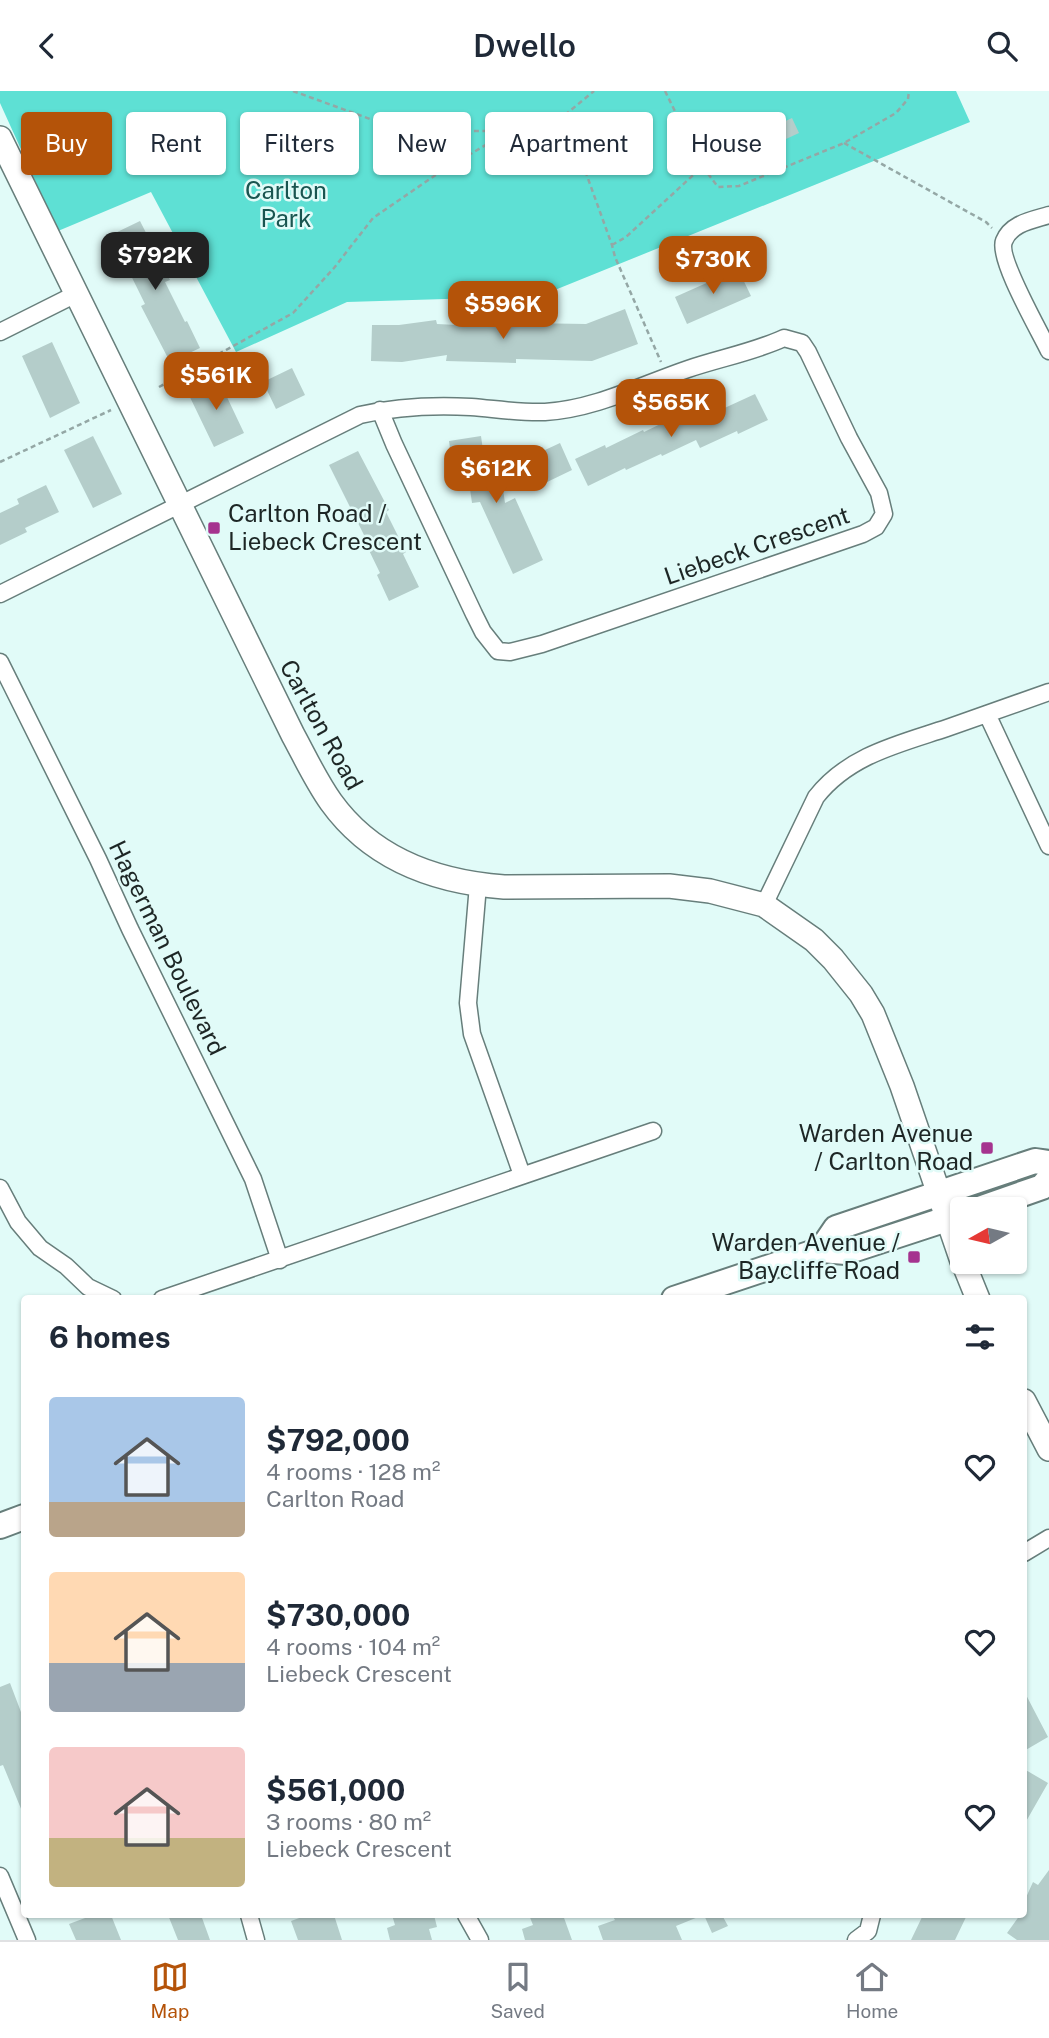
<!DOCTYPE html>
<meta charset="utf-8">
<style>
body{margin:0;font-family:"Public Sans",sans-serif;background:#f2f2f3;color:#1f2937;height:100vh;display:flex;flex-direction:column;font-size:26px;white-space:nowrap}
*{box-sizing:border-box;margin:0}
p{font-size:23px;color:#747a83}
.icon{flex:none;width:38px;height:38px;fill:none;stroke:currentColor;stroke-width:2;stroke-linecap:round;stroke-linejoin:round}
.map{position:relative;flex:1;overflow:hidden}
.side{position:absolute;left:21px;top:1204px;width:1006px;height:623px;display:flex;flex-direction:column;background:#fff;border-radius:7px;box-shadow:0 2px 5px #0004}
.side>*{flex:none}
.banner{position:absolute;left:21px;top:21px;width:1008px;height:63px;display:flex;gap:14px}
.needle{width:46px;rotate:262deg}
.fabs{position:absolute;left:950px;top:1106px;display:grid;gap:14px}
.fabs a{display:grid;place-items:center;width:77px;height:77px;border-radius:7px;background:#fff;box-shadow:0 2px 5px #0004;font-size:35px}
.price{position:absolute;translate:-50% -60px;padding:0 16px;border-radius:14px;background:#b45309;color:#fff;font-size:23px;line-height:46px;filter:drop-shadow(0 2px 4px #0008)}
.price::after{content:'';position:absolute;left:50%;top:42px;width:21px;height:16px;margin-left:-10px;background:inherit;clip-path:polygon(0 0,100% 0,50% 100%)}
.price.selected{background:#222;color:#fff}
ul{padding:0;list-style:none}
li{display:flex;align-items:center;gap:21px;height:175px;padding:0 28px}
li span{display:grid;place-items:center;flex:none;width:196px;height:140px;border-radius:7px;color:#555}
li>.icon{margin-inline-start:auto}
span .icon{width:84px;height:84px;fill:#fffc;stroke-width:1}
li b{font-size:30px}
h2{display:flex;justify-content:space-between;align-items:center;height:84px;padding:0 28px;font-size:30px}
.chip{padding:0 24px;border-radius:7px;background:#fff;box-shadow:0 2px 5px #0004;font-size:24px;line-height:63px}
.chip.selected{background:#b45309;color:#fff}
header{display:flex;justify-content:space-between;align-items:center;height:91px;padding:0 28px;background:#fff;font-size:32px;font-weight:600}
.tabs{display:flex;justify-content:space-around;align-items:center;height:98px;border-top:2px solid #e0e1e3;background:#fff;font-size:19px;color:#747a83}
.tabs a{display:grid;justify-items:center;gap:4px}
.tabs .selected{color:#b45309}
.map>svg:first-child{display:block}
.green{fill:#5ee0d4}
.building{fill:#b4cdca}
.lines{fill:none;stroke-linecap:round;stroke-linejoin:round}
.street-casing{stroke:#677e7b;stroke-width:19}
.secondary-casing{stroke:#677e7b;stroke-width:26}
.primary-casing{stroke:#677e7b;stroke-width:28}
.path{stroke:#94a7a5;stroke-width:2.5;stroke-dasharray:5 3.5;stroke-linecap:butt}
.street{stroke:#fff;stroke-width:16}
.secondary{stroke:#fff;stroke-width:23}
.primary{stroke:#fff;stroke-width:24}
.poi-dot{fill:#a5338f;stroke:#e1fbf8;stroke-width:2.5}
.labels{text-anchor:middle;stroke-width:5;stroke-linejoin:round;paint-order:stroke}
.park-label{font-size:24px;fill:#195550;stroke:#e1fbf8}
.poi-label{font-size:24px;fill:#1d2625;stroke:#e1fbf8;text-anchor:end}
.street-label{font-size:24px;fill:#1d2625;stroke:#e1fbf8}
</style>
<header><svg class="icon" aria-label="back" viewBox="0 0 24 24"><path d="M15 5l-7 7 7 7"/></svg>Dwello<svg class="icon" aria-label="search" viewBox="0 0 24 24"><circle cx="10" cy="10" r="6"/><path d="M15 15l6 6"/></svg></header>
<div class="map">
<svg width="1049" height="1849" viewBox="0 0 1049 1849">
<rect width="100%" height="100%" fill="#e1fbf8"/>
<path class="green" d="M 0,0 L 956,0 L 970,31 L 540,205 L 347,211 L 236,261 L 151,101 L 58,140 L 0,12 Z"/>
<path class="building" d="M 792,27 L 799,42 L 762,59 L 755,44 Z
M 140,130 L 170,189 L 165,191 L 185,231 L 187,230 L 200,257 L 170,271 L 141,215 L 145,213 L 111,144 Z
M 738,178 L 751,205 L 687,233 L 675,206 Z
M 625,218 L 638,253 L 592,270 L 516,268 L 516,272 L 446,270 L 447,264 L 402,271 L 371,270 L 372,234 L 399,234 L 436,229 L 437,233 L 477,235 L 527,236 L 527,232 L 586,233 Z
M 52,251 L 80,312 L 50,327 L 22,265 Z
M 292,277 L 305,304 L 276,318 L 263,291 Z
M 217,285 L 244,342 L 214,356 L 187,300 Z
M 755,303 L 768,329 L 738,343 L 737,340 L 700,357 L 696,349 L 662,365 L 661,363 L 626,379 L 625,377 L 588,395 L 575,368 L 605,354 L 606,357 L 643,339 L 644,341 L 679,324 L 683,333 L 717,317 L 718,320 Z
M 93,345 L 122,403 L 93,417 L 64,359 Z
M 481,345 L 486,380 L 500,378 L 505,412 L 515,407 L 543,469 L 513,483 L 480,411 L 472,412 L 467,377 L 453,379 L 449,350 Z
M 560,352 L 572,379 L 543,393 L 530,366 Z
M 358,360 L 389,419 L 386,421 L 406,461 L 403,463 L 419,496 L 389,510 L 377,484 L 380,482 L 364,449 L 366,448 L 329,374 Z
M 46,394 L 59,421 L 25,437 L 27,441 L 0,454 L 0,422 L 19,413 L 17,408 Z
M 10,1592 L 24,1629 L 24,1725 L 3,1674 L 0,1675 L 0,1596 Z
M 1024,1600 L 1048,1646 L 1024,1660 Z
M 1024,1678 L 1048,1692 L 1024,1734 Z
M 1049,1779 L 1049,1849 L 1017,1849 L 1007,1842 L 1020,1824 L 1024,1824 L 1024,1811 L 1033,1791 L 1038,1794 Z
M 93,1824 L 111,1824 L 121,1849 L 76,1849 L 69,1833 Z
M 168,1824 L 201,1824 L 210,1849 L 178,1849 Z
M 301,1824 L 334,1824 L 342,1849 L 298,1849 L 291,1830 L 302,1826 Z
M 392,1824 L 434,1824 L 437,1836 L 429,1838 L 432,1849 L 390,1849 L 387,1837 L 395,1834 Z
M 529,1824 L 563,1824 L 572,1849 L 525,1849 L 522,1838 L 533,1834 Z
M 612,1824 L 703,1824 L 676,1835 L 682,1849 L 603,1849 L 598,1835 L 615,1829 Z
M 704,1824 L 722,1824 L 728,1835 L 712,1842 Z
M 923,1824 L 967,1824 L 955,1849 L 911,1849 Z"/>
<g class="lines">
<g class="street-casing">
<path id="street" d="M 1049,124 C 1033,129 1011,132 1004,150 C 997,167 1040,241 1049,260
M 0,241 L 76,203
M 0,503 L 360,324 C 395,316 434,314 471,316 C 496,318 521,322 545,321 C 595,318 641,294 688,278 C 720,267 754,261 784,247 L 802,252 L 808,261 L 849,347 L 879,402 L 884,423 L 876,436 L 863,443 L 542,553 L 510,561 L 498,560 L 483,541 L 474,523 L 394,353 L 380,319
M 0,571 L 98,768 L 130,838 L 253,1088 L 280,1169
M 987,623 L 1049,755
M 478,794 L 468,912 L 472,943 L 522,1084
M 764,814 L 816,706 C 849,664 899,653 947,637 C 981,625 1015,613 1049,601
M 0,1097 L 18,1131 L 40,1157 L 66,1175 L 88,1196 L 113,1208
M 162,1208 L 653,1040
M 1024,1462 L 1049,1447
M 0,1785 L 27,1849
M 249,1824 L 256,1849
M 466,1824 L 480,1849
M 856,1849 L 868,1840 L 872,1824"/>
</g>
<g class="secondary-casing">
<path id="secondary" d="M 0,47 L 293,644 C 305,666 316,690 331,711 C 372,768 436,791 504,796 L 669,795 L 710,800 L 764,814 L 814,849 L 833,868 L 861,903 L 873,923 L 902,995 L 962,1170
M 963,1171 L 978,1208
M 1024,1310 L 1049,1358"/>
</g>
<g class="primary-casing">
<path id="primary" d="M 979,1118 L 1042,1096 L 1049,1088
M 821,1159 L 836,1137 L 1035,1070 L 1049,1072
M 674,1208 L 821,1159 L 846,1161 L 962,1123
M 0,1435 L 24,1426"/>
</g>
<path class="path" d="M 293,0 L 370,28 L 431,40 L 509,40 L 565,24 L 612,154 L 615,166 L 661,271
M 665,0 L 702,75 L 718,96 L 739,95 L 844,52 L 896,22 L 908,8 L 909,0
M 565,24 L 594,0
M 844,52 L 986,131 L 992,137
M 612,154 L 626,146 L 702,76
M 159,296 L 293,222 L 334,177 L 373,127 L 440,81 L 506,42
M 0,371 L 111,319"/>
<use href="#street" class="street"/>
<use href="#secondary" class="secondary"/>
<use href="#primary" class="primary"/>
</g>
<g class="poi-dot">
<rect x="207" y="430" width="14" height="14" rx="3.5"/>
<rect x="980" y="1050" width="14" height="14" rx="3.5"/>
<rect x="907" y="1159" width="14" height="14" rx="3.5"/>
</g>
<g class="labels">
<g class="park-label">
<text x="286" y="108">Carlton<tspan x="286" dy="28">Park</tspan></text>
</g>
<g class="poi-label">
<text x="228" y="431" text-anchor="start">Carlton Road /<tspan x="228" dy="28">Liebeck Crescent</tspan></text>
<text x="973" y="1051">Warden Avenue<tspan x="973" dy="28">/ Carlton Road</tspan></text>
<text x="900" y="1160">Warden Avenue /<tspan x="900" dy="28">Baycliffe Road</tspan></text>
</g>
<g class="street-label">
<text transform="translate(757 455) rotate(-19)" y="8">Liebeck Crescent</text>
<text transform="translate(321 634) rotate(61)" y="8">Carlton Road</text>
<text transform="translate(167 857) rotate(64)" y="8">Hagerman Boulevard</text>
</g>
</g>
</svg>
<div class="fabs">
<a><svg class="needle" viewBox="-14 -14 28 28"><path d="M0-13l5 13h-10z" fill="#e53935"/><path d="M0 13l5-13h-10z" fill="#747a83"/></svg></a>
</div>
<b class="price selected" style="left:155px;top:201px">$792K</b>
<b class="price" style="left:713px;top:205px">$730K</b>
<b class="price" style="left:503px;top:250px">$596K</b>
<b class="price" style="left:216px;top:321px">$561K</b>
<b class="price" style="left:671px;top:348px">$565K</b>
<b class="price" style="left:496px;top:414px">$612K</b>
<div class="banner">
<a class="chip selected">Buy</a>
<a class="chip">Rent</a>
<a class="chip">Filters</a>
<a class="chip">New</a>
<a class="chip">Apartment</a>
<a class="chip">House</a>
</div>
<section class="side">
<h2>6 homes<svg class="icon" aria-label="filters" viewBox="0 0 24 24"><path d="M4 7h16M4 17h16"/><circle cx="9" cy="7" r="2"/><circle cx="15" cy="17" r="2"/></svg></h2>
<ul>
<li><span style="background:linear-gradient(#a9c7e8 75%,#b9a48a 0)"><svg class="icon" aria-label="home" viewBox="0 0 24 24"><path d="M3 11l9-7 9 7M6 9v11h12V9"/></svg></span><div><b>$792,000</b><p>4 rooms · 128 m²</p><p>Carlton Road</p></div><svg class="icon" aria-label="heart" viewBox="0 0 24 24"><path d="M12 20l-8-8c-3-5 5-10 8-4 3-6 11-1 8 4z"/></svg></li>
<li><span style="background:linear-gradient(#ffd9b3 65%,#9aa5b1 0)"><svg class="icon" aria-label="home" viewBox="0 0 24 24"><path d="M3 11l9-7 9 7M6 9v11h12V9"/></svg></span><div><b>$730,000</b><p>4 rooms · 104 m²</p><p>Liebeck Crescent</p></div><svg class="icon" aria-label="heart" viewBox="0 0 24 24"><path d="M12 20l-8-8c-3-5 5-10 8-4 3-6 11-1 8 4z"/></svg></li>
<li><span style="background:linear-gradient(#f6c9c9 65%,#c2b280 0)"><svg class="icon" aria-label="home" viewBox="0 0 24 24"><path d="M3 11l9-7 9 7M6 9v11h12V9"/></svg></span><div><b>$561,000</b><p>3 rooms · 80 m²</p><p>Liebeck Crescent</p></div><svg class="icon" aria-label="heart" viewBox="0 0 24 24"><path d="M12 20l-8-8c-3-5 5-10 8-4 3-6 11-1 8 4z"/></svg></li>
</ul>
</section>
</div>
<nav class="tabs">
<a class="selected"><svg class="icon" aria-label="map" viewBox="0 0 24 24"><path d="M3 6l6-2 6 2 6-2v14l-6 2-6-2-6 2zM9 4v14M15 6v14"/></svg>Map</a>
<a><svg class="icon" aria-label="saved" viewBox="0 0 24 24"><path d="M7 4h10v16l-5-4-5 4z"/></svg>Saved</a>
<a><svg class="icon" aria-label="home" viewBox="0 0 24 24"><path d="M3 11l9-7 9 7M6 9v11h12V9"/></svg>Home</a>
</nav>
